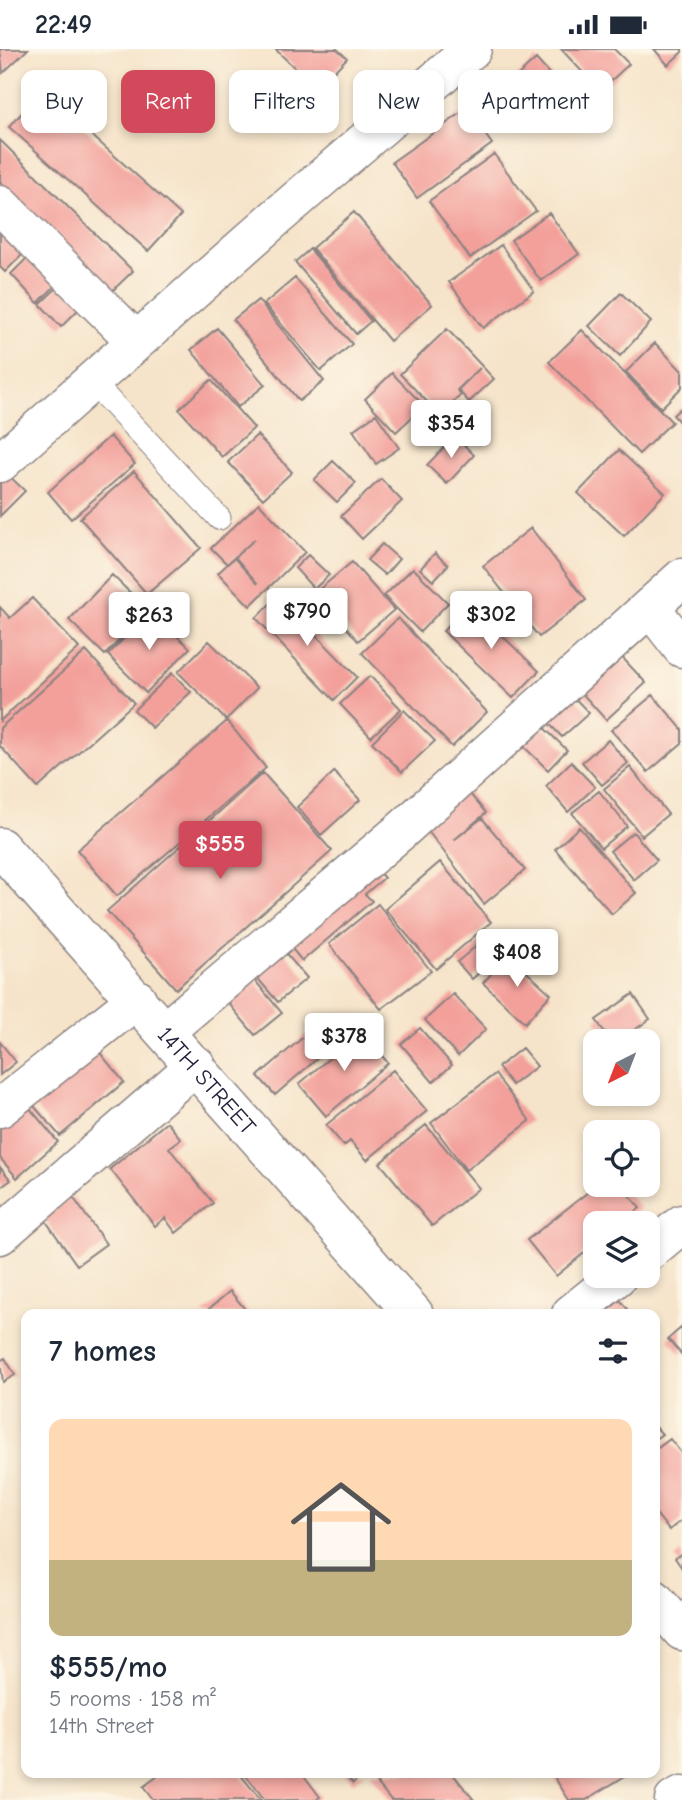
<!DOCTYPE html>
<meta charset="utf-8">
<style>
body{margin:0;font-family:"Comic Neue",sans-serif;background:#f6f6f7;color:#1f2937;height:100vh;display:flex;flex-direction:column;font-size:26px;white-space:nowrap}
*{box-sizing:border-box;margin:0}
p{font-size:23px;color:#747a83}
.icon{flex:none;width:38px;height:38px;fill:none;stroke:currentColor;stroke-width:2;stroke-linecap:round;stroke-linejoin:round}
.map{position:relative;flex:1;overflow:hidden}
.sheet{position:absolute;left:21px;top:1260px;width:639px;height:469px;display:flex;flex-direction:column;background:#fff;border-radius:14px;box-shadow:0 4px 10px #0003}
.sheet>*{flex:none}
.hud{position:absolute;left:21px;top:21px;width:640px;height:63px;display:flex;gap:14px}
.needle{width:46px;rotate:222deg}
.fabs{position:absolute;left:583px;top:980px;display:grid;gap:14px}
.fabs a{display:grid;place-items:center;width:77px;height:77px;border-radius:14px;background:#fff;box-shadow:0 4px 10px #0003;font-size:35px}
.price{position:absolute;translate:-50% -60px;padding:0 16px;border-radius:7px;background:#fff;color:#222;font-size:23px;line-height:46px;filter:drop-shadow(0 2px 4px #0008)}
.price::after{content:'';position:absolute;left:50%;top:42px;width:21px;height:16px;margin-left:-10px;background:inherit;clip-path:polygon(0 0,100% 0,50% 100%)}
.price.active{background:#d1495b;color:#fff}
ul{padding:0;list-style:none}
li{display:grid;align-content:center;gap:14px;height:371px;padding:0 28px}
li span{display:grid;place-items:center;height:217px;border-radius:14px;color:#555}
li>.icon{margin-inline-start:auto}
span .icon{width:126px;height:126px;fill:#fffc;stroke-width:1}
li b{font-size:30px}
h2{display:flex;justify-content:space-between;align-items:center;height:84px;padding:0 28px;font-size:30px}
.tag{padding:0 24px;border-radius:14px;background:#fff;box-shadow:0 4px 10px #0003;font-size:24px;line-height:63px}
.tag.active{background:#d1495b;color:#fff}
.status{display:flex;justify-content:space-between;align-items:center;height:49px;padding:0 35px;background:#fff;direction:ltr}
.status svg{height:19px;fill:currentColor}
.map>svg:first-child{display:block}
.building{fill:#f3a09b}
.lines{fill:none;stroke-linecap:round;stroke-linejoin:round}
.service-casing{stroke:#8c8382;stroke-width:25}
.minor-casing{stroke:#8c8382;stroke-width:41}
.service{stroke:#fff;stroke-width:23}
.minor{stroke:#fff;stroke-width:38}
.labels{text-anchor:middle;stroke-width:6;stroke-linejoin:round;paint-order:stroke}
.street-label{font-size:23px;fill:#22223b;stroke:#fcf5e5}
</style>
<div class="status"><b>22:49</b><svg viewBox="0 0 49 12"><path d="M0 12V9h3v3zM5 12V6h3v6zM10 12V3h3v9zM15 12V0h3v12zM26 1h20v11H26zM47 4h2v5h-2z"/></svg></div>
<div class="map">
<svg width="682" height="1751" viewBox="0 0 682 1751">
<rect width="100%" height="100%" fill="#fcf5e5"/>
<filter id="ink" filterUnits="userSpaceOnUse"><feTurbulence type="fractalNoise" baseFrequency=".0143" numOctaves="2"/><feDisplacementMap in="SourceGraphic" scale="14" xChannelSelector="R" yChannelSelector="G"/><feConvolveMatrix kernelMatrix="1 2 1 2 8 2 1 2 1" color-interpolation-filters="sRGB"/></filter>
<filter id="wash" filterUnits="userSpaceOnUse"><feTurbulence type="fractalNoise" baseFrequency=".00686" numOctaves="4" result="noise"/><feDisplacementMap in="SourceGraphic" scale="28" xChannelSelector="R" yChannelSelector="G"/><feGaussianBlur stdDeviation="1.57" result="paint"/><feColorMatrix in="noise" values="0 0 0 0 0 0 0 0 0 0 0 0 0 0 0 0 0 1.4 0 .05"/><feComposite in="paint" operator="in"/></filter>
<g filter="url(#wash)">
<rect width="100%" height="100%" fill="#f6e4ca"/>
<g id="blocks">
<path class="building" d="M 0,0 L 28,0 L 3,24 Z
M 275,0 L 337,0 L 347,9 L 317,40 Z
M 561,0 L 614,0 L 629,15 L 600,42 Z
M 654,0 L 682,0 L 682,3 L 668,16 Z
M 536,10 L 567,45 L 537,72 L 506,37 Z
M 42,42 L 181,166 L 148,202 L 9,78 Z
M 467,60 L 492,95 L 417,149 L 392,113 Z
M 0,91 L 133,222 L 111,243 L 0,133 Z
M 494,105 L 536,162 L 470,209 L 429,152 Z
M 354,163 L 432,256 L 390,292 L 312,199 Z
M 549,164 L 579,205 L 541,232 L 511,191 Z
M 0,179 L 25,203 L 5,223 L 0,218 Z
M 501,196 L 534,242 L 483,279 L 449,233 Z
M 310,200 L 371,272 L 356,285 L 295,213 Z
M 34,202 L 62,230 L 38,254 L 11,225 Z
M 295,229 L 352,295 L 321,322 L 264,255 Z
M 64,232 L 85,254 L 61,278 L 40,255 Z
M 621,244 L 651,273 L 620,307 L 589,277 Z
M 258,251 L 324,332 L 299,352 L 233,271 Z
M 217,279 L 265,336 L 238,358 L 191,301 Z
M 447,280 L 494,330 L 469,353 L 458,341 L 480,319 L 457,341 L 461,346 L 440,366 L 400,325 Z
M 582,281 L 672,373 L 639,405 L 549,313 Z
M 655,294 L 682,322 L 682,338 L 661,359 L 626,323 Z
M 392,324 L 424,357 L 396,383 L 365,350 Z
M 211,331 L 254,379 L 222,408 L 179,360 Z
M 682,358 L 682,376 L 673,366 Z
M 376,365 L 399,399 L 376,415 L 353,381 Z
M 257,386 L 292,423 L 263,450 L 228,413 Z
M 110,387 L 135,415 L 71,470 L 48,443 Z
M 455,387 L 474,406 L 447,435 L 427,416 Z
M 619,401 L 665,444 L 624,487 L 578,444 Z
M 333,412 L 356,434 L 337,453 L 314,431 Z
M 2,420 L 25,442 L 0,467 L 0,421 Z
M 134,422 L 201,499 L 147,545 L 80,469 Z
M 381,430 L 402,452 L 362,490 L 341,467 Z
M 259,454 L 305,503 L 250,557 L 218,524 L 234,509 L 258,535 L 235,508 L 255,490 L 227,515 L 211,499 Z
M 531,479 L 586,551 L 539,588 L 483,517 Z
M 382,495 L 399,510 L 385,526 L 367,511 Z
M 435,504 L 448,516 L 433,532 L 420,520 Z
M 308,506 L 329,526 L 314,540 L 295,519 Z
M 352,513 L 394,561 L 358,592 L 316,543 Z
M 413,519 L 448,554 L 420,583 L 384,547 Z
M 112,526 L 148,561 L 105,606 L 69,571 Z
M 278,547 L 357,628 L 334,651 L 256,569 Z
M 32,549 L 79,599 L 0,672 L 0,558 L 10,569 Z
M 469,555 L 539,622 L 513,649 L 443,582 Z
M 150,562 L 190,599 L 146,644 L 108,606 Z
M 398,569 L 487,663 L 452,698 L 362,604 Z
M 209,592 L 257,639 L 226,671 L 178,623 Z
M 86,602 L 134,654 L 38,739 L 0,697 L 0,679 Z
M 619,605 L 646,634 L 606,671 L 580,642 Z
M 172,624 L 191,643 L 152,679 L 134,661 Z
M 370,627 L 401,660 L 371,688 L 340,655 Z
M 566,640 L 589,664 L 562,688 L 540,665 Z
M 653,646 L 682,680 L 682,694 L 648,723 L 611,681 Z
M 404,661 L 435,692 L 402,723 L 372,693 Z
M 536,671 L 567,701 L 548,721 L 516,690 Z
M 227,672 L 266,719 L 117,847 L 77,801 Z
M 608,691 L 628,714 L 602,736 L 582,713 Z
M 571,713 L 595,738 L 568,763 L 546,737 Z
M 630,718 L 668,765 L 642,787 L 604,740 Z
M 334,723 L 360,751 L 321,786 L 297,758 Z
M 263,724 L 332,802 L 176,940 L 107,862 Z
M 460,733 L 486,764 L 454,791 L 482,769 L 525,821 L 484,855 L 418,769 Z
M 599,742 L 627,777 L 601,799 L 572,764 Z
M 579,778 L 636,844 L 612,865 L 555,800 Z
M 633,783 L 657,811 L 634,831 L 610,802 Z
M 440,813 L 491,873 L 436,920 L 385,860 Z
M 376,820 L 384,829 L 365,845 L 372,852 L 302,912 L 289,896 Z
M 378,855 L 431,922 L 381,960 L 329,895 Z
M 482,892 L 496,909 L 472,930 L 457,913 Z
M 282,900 L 307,929 L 278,953 L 253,924 Z
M 508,906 L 551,945 L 525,974 L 483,934 Z
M 247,922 L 282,964 L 255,986 L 220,944 Z
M 453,945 L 486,980 L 458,1007 L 425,971 Z
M 633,945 L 650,970 L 619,992 L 611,992 L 596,971 Z
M 330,965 L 347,984 L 275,1046 L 258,1027 Z
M 420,979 L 452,1016 L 433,1033 L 401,995 Z
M 361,982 L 388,1014 L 326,1067 L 299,1035 Z
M 0,993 L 16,1013 L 0,1026 Z
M 92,994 L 124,1033 L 60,1087 L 27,1049 Z
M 522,999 L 537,1017 L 512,1036 L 498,1018 Z
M 393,1021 L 427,1062 L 367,1111 L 350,1092 L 344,1097 L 326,1076 Z
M 495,1025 L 530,1072 L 466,1121 L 431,1074 Z
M 23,1051 L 58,1093 L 17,1129 L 0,1109 L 0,1070 Z
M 167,1073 L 181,1090 L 169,1099 L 213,1154 L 176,1184 L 165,1169 L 155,1177 L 110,1120 Z
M 426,1076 L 479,1139 L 432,1177 L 380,1114 Z
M 0,1118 L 11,1131 L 0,1139 Z
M 597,1136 L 621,1136 L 640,1159 L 622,1174 L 595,1174 L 595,1195 L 556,1227 L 527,1191 Z
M 73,1148 L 106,1195 L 77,1216 L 43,1168 Z
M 230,1242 L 249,1265 L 203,1265 Z
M 620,1251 L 631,1265 L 603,1265 Z
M 682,1278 L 682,1306 L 668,1290 Z
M 5,1309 L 15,1326 L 3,1333 L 0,1312 Z
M 654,1376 L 662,1385 L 654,1391 Z
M 670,1390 L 682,1405 L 682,1471 L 669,1481 L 654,1462 L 654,1402 Z
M 682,1504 L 682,1519 L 675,1509 Z
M 162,1724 L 239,1724 L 261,1751 L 153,1751 L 143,1738 Z
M 244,1724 L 302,1724 L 320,1748 L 316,1751 L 265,1751 Z
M 344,1724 L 364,1724 L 353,1734 Z
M 369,1724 L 452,1724 L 474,1751 L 391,1751 Z
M 556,1724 L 623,1724 L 625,1727 L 586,1751 L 569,1751 L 553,1726 Z"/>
</g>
</g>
<g filter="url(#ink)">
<use href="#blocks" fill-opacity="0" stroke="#8c8382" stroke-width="2"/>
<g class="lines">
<g class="service-casing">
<path id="service" d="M 92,333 L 219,469"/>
</g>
<g class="minor-casing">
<g id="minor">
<path d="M 0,156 L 136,292"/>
<path d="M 0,414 L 272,172 L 472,0"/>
<path d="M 650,558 L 682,599"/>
<path id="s1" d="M 0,798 L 414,1265"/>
<path d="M 165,982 L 402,781 L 682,529"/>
<path d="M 0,1059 L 137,950"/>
<path d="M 0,1186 L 196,1016"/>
<path d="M 648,1203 L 682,1175"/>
<path d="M 571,1265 L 618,1227"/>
<path d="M 654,1550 L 682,1582"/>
<path d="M 674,1751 L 682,1747"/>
</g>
</g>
<use href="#service" class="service"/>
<use href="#minor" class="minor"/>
</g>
</g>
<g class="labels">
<g class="street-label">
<text dy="8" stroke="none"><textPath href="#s1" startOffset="312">14TH STREET</textPath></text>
</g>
</g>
</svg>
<div class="fabs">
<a><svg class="needle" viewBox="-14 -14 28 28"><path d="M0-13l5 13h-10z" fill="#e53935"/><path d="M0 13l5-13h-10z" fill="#747a83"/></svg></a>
<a><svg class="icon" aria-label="locate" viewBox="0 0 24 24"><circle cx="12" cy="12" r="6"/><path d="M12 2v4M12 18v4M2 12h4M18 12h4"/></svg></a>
<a><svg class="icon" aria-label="layers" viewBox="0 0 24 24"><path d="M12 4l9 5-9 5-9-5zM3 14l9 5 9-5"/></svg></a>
</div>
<b class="price" style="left:451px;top:411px">$354</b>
<b class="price" style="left:307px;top:599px">$790</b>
<b class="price" style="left:491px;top:602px">$302</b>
<b class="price" style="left:149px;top:603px">$263</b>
<b class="price active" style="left:220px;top:832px">$555</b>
<b class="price" style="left:517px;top:940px">$408</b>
<b class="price" style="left:344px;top:1024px">$378</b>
<div class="hud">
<a class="tag">Buy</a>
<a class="tag active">Rent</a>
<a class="tag">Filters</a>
<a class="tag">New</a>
<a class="tag">Apartment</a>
</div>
<section class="sheet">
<h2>7 homes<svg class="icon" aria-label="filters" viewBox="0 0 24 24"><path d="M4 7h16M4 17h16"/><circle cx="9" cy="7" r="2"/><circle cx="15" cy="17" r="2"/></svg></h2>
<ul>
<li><span style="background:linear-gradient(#ffd9b3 65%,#c2b280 0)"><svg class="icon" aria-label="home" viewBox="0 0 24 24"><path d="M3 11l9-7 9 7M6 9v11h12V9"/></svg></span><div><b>$555/mo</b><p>5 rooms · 158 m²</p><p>14th Street</p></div></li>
</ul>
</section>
</div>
